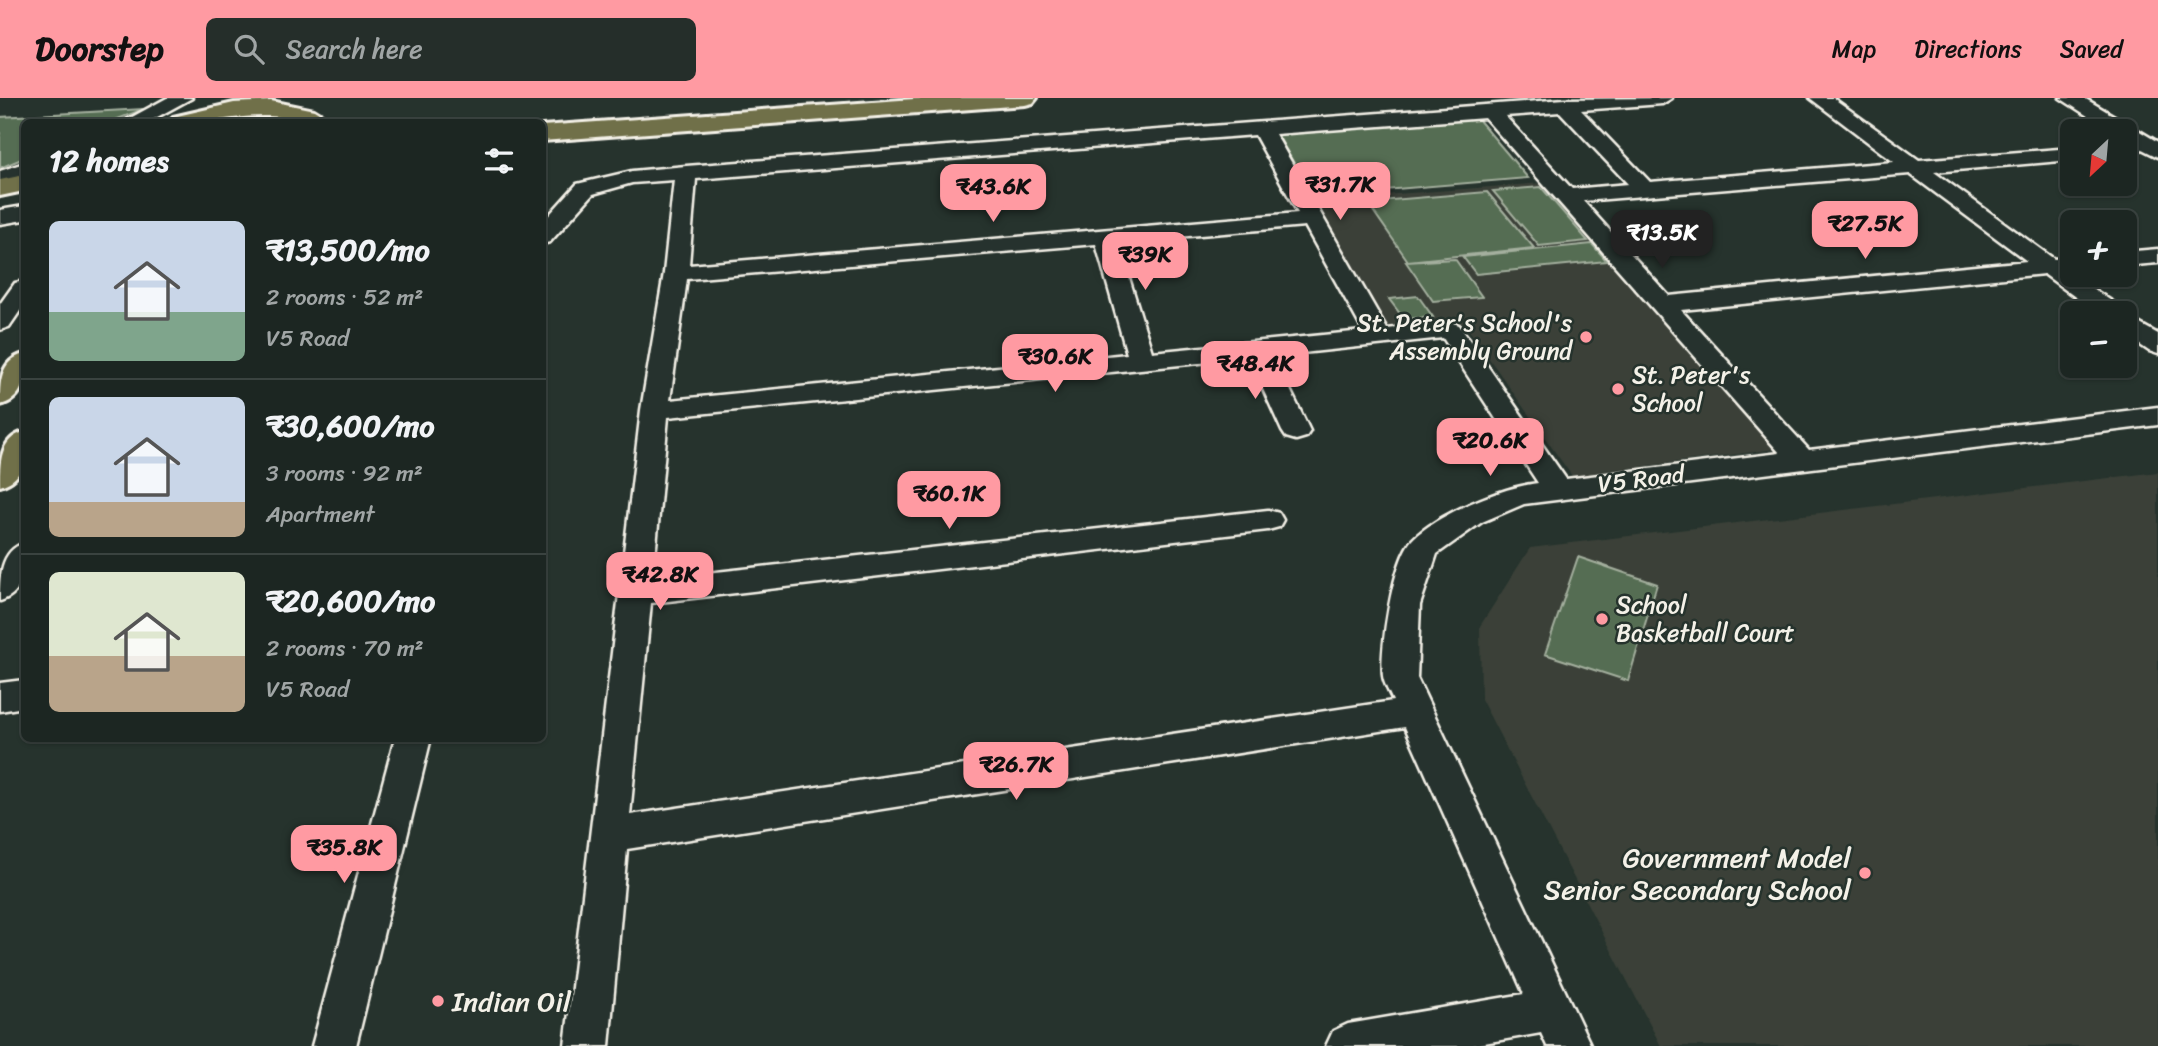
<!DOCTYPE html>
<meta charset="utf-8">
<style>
body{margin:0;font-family:Sriracha,sans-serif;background:#252e2a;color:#f1f3f6;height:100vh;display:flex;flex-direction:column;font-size:26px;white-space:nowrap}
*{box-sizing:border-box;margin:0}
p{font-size:23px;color:#a0a5a5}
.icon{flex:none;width:38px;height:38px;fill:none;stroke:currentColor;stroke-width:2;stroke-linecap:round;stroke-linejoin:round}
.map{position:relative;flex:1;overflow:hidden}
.panel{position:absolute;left:21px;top:21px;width:525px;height:623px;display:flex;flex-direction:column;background:#1c2622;border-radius:10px;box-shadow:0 2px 5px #0004,0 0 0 2px #3a4340}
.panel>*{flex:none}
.needle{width:46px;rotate:206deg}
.buttons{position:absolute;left:2060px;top:21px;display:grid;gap:14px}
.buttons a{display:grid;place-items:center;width:77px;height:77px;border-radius:10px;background:#1c2622;box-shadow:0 2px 5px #0004,0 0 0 2px #3a4340;font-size:35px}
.price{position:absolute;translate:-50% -60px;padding:0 16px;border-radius:14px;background:#ff9aa2;color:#111;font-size:23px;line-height:46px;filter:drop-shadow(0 2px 4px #0008)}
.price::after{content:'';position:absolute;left:50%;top:42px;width:21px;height:16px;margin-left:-10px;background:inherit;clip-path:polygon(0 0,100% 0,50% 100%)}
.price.current{background:#222;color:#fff}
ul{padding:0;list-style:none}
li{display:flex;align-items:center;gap:21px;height:175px;padding:0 28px}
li+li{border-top:2px solid #3a4340}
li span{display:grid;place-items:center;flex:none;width:196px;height:140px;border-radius:10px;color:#555}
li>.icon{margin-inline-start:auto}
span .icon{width:84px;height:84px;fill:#fffc;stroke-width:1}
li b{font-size:30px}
h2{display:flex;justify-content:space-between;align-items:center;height:84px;padding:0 28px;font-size:30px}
header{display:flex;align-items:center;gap:42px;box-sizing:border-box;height:98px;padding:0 35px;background:#ff9aa2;color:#111}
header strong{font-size:33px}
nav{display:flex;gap:38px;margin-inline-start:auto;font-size:24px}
.search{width:490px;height:63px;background:#252e2a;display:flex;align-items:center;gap:18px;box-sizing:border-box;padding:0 24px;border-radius:10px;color:#a0a5a5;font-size:26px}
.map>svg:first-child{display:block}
.built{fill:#3a4138}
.green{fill:#556d53;stroke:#a4af9e;stroke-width:2}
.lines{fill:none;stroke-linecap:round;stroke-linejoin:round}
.minor-casing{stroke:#f4f1e8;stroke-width:5}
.major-casing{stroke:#f4f1e8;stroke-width:6}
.minor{fill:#26332d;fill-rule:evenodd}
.major{fill:#70704a;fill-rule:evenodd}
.poi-dot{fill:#ff9aa2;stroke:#26332d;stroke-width:2.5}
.labels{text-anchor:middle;stroke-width:5;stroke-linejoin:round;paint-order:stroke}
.poi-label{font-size:24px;fill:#f4f1e8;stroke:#26332d;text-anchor:start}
.street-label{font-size:24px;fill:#f4f1e8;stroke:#26332d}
.near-poi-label{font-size:28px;fill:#f4f1e8;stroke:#26332d;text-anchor:end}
</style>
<header>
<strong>Doorstep</strong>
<div class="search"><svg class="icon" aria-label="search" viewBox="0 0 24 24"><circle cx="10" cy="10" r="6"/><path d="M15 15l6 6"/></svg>Search here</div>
<nav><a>Map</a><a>Directions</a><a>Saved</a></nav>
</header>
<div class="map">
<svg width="2158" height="948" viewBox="0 0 2158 948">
<rect width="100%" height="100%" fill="#26332d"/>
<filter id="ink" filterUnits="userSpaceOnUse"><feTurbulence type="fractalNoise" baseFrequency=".0143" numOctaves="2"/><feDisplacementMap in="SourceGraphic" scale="14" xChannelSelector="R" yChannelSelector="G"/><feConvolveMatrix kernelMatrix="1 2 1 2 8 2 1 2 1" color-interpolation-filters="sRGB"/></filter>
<g filter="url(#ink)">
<path class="built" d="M 1543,85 L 1777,351 L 1572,378 L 1464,225 L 1388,231 L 1316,102 Z
M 2158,374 L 2158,948 L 1661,948 L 1481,601 L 1480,528 L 1530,450 Z"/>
<path class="green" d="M 144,11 L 110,24 L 24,24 L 24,60 L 0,70 L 0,19 Z
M 1478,21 L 1528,80 L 1313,98 L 1277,36 Z
M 1541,89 L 1588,143 L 1539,148 L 1493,93 Z
M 1487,94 L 1534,150 L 1408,163 L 1367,104 Z
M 1592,146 L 1607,163 L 1476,176 L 1463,159 Z
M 1455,161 L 1482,199 L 1433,203 L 1406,164 Z
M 1418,198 L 1433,219 L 1404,221 L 1389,201 Z
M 1578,459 L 1657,486 L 1628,583 L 1545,556 Z"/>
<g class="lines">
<g class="minor-casing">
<path id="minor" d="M 167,0 L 192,0 L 148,24 L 123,24 Z
M 1672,0 L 1662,6 L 1581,12 L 1650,84 L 1894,64 L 1810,0 L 1833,0 L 1919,62 L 2072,50 L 2072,62 L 1934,74 L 2054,161 L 2072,159 L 2072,177 L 2122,210 L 2125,215 L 2124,216 L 2097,215 L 2044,176 L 1681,212 L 1809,352 L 2158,309 L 2158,327 L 1524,406 L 1482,424 L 1437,456 L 1420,507 L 1417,580 L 1591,948 L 1547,948 L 1541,935 L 1467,948 L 1326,948 L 1333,933 L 1348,926 L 1524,896 L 1405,629 L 627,751 L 609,948 L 565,948 L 641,312 L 664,175 L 674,82 L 632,85 L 593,96 L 550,144 L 542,146 L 542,125 L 577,86 L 632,73 L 686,68 L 1565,1 ZM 1560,14 L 1628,86 L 1572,91 L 1505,18 ZM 1485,20 L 1780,355 L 1566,381 L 1459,227 L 1450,224 L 1387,231 L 1275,36 ZM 1255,37 L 1298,115 L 689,167 L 696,81 ZM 1910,76 L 2027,163 L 1669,198 L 1583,103 ZM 1305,128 L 1363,233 L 1152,254 L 1118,144 ZM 1096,146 L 1127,256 L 670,302 L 687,181 ZM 1443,240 L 1538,385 C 1503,389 1437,416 1412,442 C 1393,463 1380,550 1383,578 C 1384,586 1390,596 1393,603 L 630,717 L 651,505 L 1268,432 L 1279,429 L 1283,422 L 1279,415 L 1268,412 L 653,481 L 668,319 L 1249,260 L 1282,333 L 1286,339 L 1296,342 L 1306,339 L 1310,333 L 1274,258 Z
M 2060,0 L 2084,0 L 2158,44 L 2158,59 L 2124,42 L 2124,33 L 2111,33 Z
M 24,65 L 24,78 L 0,86 L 0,73 Z
M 24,108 L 24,122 L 0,126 L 0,112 Z
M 2158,151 L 2158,165 L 2124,168 L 2124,154 Z
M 24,183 L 24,207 L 9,229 L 0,232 L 0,206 L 15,185 Z
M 2124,217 L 2158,236 L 2158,256 L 2149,253 L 2124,236 Z
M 24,445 C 26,468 26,495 0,503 C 0,479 0,453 24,445 Z
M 24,582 L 24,609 L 0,613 L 0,585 Z
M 395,640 L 431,640 L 356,948 L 312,948 Z"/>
</g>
<g class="major-casing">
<path id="major" d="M 928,0 L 1037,0 L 1033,5 L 1025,7 L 542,43 L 542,28 Z
M 271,3 L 314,12 L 333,24 C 311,26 291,19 268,18 C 235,17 203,27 170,24 L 173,19 L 234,5 Z
M 24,77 L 24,93 L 0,98 L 0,82 Z
M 24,256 C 26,278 25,301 0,307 C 0,284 0,263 24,256 Z
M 24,334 C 26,357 27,380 0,388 C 0,364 0,341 24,334 Z"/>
</g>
<use href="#minor" class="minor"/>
<use href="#major" class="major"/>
</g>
</g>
<g class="poi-dot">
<circle cx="1586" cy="239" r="7"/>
<circle cx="1618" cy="291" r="7"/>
<circle cx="1602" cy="521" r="7"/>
<circle cx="1865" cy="775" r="7"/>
<circle cx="438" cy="903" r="7"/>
</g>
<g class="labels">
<g class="poi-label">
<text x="1572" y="233" text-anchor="end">St. Peter's School's<tspan x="1572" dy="28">Assembly Ground</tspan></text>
<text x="1632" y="285">St. Peter's<tspan x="1632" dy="28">School</tspan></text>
<text x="1616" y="515">School<tspan x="1616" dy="28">Basketball Court</tspan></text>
</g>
<g class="street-label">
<text transform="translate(1641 381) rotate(-7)" y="8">V5 Road</text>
</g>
<g class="near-poi-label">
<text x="1851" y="769">Government Model<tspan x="1851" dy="32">Senior Secondary School</tspan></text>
<text x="452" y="913" text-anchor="start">Indian Oil</text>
</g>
</g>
</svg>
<div class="buttons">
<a><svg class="needle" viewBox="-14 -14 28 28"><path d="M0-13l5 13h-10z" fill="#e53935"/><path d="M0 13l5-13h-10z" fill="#a0a5a5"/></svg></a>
<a>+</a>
<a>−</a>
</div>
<b class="price" style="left:1340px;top:124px">₹31.7K</b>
<b class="price" style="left:993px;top:126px">₹43.6K</b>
<b class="price" style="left:1865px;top:163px">₹27.5K</b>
<b class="price current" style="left:1662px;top:172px">₹13.5K</b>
<b class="price" style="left:1145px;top:194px">₹39K</b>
<b class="price" style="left:1055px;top:296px">₹30.6K</b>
<b class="price" style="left:1255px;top:303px">₹48.4K</b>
<b class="price" style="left:1490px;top:380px">₹20.6K</b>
<b class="price" style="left:949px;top:433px">₹60.1K</b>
<b class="price" style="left:660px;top:514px">₹42.8K</b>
<b class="price" style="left:1016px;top:704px">₹26.7K</b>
<b class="price" style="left:344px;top:787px">₹35.8K</b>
<section class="panel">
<h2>12 homes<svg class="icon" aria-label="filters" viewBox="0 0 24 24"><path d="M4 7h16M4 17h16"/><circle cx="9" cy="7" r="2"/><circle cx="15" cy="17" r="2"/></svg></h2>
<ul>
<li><span style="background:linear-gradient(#c9d6e8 65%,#7fa58c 0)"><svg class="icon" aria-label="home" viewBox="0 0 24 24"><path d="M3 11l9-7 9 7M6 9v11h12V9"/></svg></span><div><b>₹13,500/mo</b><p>2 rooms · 52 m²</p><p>V5 Road</p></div></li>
<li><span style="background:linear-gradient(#c9d6e8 75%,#b9a48a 0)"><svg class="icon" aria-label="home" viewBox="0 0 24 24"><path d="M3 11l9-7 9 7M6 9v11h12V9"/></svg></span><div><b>₹30,600/mo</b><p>3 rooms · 92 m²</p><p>Apartment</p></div></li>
<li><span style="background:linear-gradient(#dfe7d0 60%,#b9a48a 0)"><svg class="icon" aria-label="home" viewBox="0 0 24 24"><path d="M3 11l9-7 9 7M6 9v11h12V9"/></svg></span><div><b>₹20,600/mo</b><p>2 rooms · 70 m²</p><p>V5 Road</p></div></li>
</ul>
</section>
</div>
